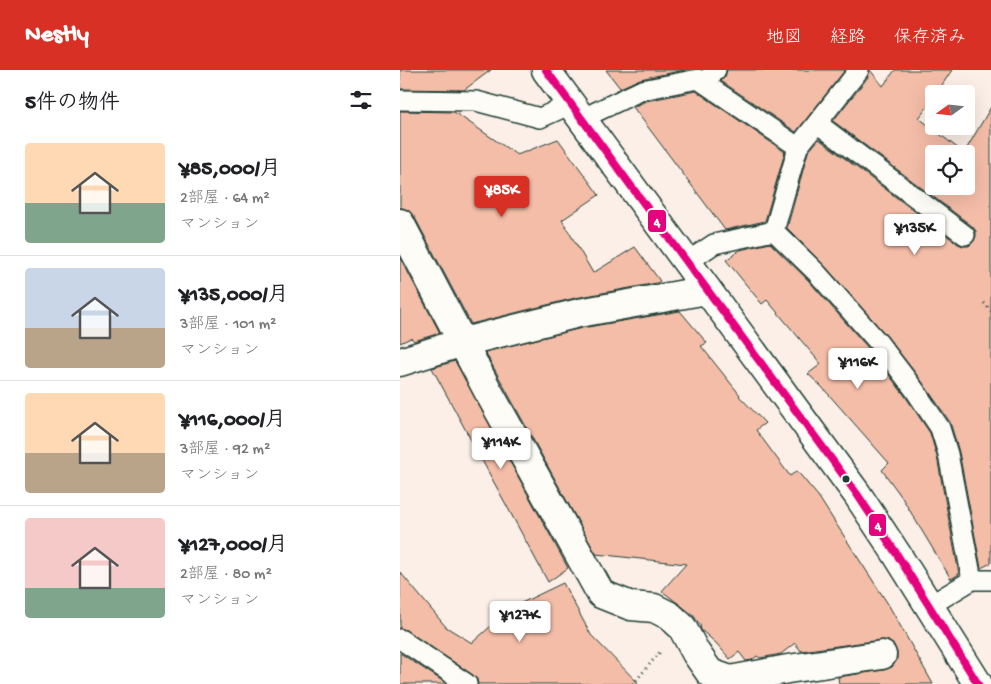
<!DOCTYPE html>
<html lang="ja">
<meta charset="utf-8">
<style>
body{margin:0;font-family:"Gochi Hand","Klee One",sans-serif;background:#f2f2f2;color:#202124;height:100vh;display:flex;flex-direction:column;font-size:19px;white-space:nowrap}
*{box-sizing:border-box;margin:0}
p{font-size:16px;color:#757577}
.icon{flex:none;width:28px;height:28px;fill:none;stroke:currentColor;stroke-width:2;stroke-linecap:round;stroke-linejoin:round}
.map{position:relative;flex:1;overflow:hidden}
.drawer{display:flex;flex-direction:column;background:#fff;width:400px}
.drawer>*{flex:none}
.needle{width:32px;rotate:255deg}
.controls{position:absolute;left:525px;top:15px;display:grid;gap:10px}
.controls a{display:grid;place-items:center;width:50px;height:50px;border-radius:5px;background:#fff;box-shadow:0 5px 20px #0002;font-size:25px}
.price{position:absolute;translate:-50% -42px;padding:0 11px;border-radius:5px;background:#fff;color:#222;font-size:16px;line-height:32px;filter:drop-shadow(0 1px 2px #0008)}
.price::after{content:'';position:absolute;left:50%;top:30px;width:15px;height:11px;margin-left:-8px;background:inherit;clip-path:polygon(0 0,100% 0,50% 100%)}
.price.current{background:#d93025;color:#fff}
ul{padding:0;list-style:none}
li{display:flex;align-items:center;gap:15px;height:125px;padding:0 25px}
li+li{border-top:1px solid #e0e0e0}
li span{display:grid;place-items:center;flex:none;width:140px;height:100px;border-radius:5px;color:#555}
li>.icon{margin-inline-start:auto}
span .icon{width:60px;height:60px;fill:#fffc;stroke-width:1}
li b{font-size:21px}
h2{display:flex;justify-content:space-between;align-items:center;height:60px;padding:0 25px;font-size:21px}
header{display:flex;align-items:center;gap:30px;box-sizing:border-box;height:70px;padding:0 25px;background:#d93025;color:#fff}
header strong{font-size:24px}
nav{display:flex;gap:28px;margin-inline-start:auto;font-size:18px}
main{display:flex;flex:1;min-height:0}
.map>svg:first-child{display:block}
.building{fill:#f4bda8;stroke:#1f3d34;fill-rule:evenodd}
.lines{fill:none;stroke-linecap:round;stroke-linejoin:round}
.lane-casing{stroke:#1f3d34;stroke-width:22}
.street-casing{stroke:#1f3d34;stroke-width:31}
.secondary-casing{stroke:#1f3d34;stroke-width:31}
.path{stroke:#1f3d34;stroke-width:3;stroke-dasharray:1 4;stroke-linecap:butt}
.lane{stroke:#fdfcf7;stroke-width:19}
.street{stroke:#fdfcf7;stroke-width:28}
.secondary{stroke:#fdfcf7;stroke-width:28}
.bus-1-casing{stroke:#fdfcf7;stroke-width:11}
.bus-1{stroke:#e5007d;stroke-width:8}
.bus-dot{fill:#1f3d34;stroke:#fdfcf7;stroke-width:2}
.line-badge{stroke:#fdfcf7;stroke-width:2}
.badge-label{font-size:14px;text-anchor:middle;font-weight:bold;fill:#fff}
</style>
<header>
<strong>Nestly</strong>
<nav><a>地図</a><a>経路</a><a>保存済み</a></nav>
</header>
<main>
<section class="drawer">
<h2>5件の物件<svg class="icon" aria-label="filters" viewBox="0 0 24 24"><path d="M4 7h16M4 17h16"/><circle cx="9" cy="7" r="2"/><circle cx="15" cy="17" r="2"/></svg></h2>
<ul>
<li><span style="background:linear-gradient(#ffd9b3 60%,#7fa58c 0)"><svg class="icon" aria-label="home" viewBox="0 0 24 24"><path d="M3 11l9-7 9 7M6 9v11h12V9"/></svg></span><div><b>¥85,000/月</b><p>2部屋 · 64 m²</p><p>マンション</p></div></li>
<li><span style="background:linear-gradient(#c9d6e8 60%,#b9a48a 0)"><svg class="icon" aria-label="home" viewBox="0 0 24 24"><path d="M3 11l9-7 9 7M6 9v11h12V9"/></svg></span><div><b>¥135,000/月</b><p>3部屋 · 101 m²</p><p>マンション</p></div></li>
<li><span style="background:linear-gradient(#ffd9b3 60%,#b9a48a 0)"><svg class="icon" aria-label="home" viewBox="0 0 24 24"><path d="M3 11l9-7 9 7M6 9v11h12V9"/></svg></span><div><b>¥116,000/月</b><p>3部屋 · 92 m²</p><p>マンション</p></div></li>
<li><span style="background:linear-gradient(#f6c9c9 70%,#7fa58c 0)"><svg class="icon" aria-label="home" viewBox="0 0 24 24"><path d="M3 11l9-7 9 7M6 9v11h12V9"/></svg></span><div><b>¥127,000/月</b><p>2部屋 · 80 m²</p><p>マンション</p></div></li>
</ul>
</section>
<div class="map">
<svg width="591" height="614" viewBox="0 0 591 614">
<rect width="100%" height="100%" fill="#fbefe7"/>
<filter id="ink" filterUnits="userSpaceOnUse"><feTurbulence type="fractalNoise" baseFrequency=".02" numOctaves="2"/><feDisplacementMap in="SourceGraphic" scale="10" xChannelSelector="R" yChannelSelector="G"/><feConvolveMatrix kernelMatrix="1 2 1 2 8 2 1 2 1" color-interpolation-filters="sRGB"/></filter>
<g filter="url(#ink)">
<path class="building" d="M 0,0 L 91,0 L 64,20 L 0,19 Z
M 206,0 L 285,0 L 240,9 L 220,18 Z
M 327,0 L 445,0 L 396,62 L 321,11 L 325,7 Z
M 470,0 L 483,16 L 495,0 L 552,0 L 536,24 L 534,24 L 534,28 L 519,48 L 564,83 L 591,37 L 591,493 L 581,498 L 559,382 L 550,352 L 523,313 L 486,265 L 424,195 L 387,158 L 408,82 L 419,69 L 558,174 L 563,176 L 569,176 L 574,171 L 576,166 L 576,161 L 572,156 L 433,51 L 468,7 ZM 534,84 L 566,84 L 566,116 L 534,116 Z
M 296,21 L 385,82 L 365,151 L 325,160 L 233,37 L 246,31 Z
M 0,41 L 54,42 L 117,85 L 158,69 L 199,125 L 162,150 L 193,203 L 235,177 L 260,211 L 257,213 L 175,228 L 71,254 L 14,146 L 8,140 L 0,137 Z
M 370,173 L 408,210 L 469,279 L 505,326 L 530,363 L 537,387 L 559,504 L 551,509 L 501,426 L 482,400 L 489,393 L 422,317 L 408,304 L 421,294 L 367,230 L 362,234 L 326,190 L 340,180 Z
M 0,187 L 40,263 L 14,271 L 11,268 L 0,273 Z
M 280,241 L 307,273 L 301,276 L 340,325 L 339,326 L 365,353 L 356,360 L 390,406 L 397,401 L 418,426 L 488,534 L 533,614 L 439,614 L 438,607 L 484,600 L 492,597 L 497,590 L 497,582 L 494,575 L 487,570 L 480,570 L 401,581 L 395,573 L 381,584 L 360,588 L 357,586 L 352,590 L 346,591 L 339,582 L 330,589 L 316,573 L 301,560 L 300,555 L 293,545 L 262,521 L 286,494 L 196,484 L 85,282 L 182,258 Z
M 55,291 L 168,498 L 148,512 L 32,298 Z
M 0,502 L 46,557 L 72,573 L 111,538 L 163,513 L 191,565 L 239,614 L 78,614 L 77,609 L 73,605 L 6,560 L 0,558 Z
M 0,583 L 47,614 L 0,614 Z"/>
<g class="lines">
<g class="lane-casing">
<path id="lane" d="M 304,13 L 316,0
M 0,30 L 76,31 L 140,48 L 171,34
M 181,49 L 242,20 L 298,9 L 398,77
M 417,53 L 565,165
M 374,161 L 416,202 L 478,272 L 514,319 L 540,358 L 548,384 L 572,510
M 287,192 L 314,174 L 374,161 L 398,77 L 459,0
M 529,536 L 572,510 L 591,510
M 0,569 L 67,614"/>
</g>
<g class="street-casing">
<path id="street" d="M 0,153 L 88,321 L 201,524 L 231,536 L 254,538 L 270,546 L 282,557 L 296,583 L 310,603 L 330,610 L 388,599 L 482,585
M 0,292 L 63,272 L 179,243 L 307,220"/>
</g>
<g class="secondary-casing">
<path id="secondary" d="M 146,0 L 457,424 L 496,483 L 578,614"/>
</g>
<path class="path" d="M 584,233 L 591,241
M 233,614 L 260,582"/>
<use href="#lane" class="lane"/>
<use href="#street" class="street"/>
<use href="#secondary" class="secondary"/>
<g class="bus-1-casing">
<path id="bus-1" d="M 146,0 L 457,424 L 496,483 L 578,614"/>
</g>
<use href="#bus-1" class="bus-1"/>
</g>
</g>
<circle class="bus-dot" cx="446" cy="409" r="4.5"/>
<g class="line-badge">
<rect x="247" y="139" width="20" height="24" rx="5" fill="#e5007d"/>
<rect x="468" y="443" width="19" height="24" rx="5" fill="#e5007d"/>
</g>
<g class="badge-label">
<text x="257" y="156">4</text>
<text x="478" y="460">4</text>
</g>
</svg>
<div class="controls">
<a><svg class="needle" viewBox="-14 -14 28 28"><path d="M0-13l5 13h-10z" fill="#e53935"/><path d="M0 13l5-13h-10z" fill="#757577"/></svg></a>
<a><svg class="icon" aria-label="locate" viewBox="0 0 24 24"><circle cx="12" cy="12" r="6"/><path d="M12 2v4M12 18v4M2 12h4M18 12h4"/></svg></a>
</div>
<b class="price current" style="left:102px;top:148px">¥85K</b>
<b class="price" style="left:515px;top:186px">¥135K</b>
<b class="price" style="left:458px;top:320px">¥116K</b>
<b class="price" style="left:101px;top:400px">¥114K</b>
<b class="price" style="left:120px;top:573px">¥127K</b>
</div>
</main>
